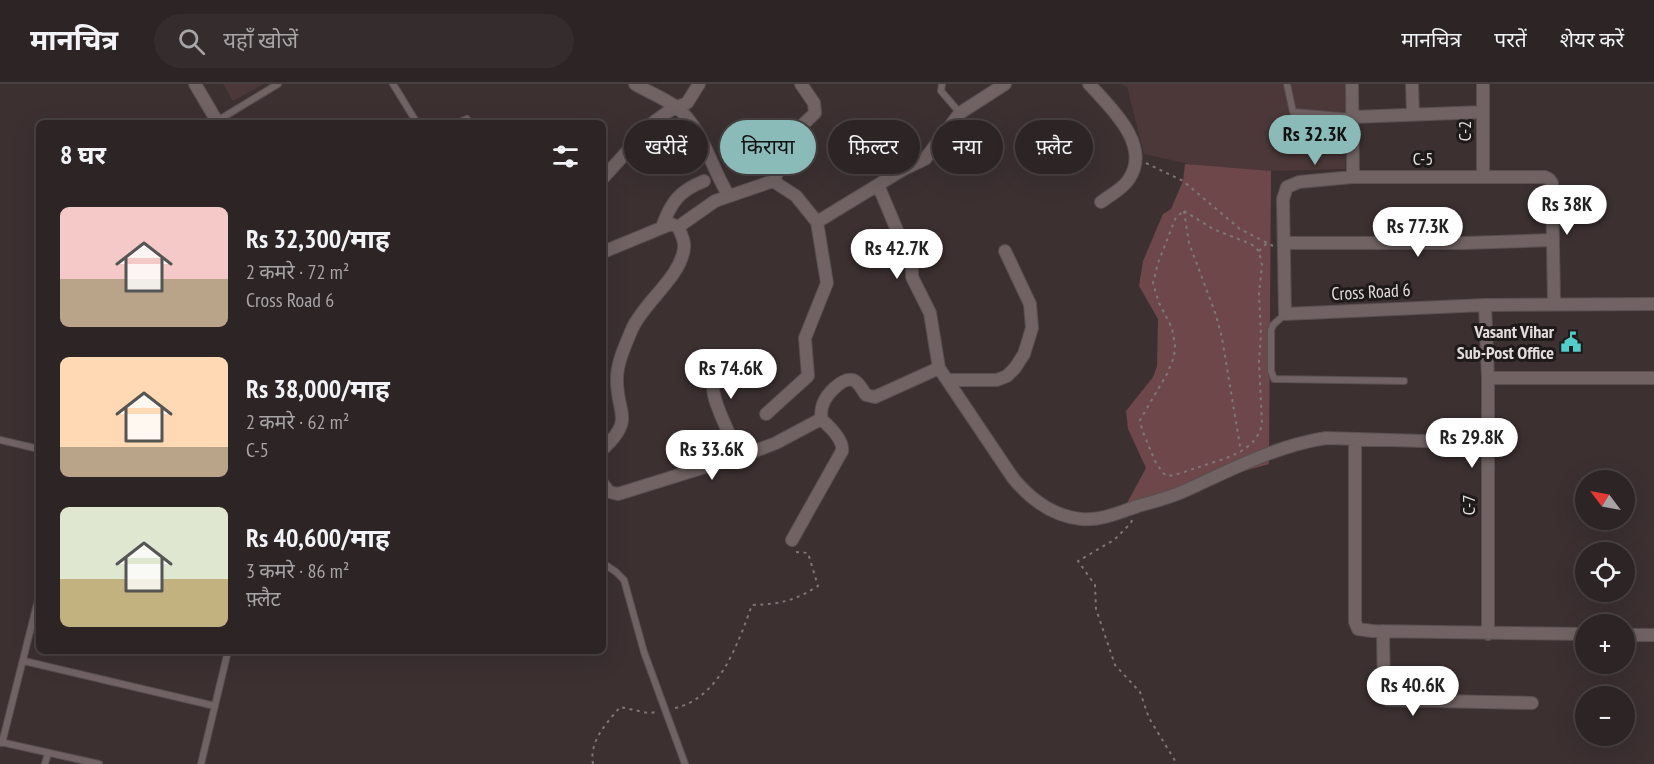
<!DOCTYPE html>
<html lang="hi">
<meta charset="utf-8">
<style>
body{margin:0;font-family:"PT Sans Narrow","Noto Sans Devanagari",sans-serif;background:#352c2d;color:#f1f3f6;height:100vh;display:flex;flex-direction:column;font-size:22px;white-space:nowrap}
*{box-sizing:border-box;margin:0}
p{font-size:20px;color:#a7a4a7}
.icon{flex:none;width:33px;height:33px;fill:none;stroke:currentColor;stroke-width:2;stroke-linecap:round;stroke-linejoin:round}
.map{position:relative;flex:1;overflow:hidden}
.details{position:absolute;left:36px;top:36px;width:570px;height:534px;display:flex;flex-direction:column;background:#2d2425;border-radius:9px;box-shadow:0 6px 24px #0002,0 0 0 2px #484142}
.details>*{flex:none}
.hud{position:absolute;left:624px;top:36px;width:570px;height:54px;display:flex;gap:12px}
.needle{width:39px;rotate:302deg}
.buttons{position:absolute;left:1575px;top:386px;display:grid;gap:12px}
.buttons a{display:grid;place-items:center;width:60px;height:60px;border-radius:50%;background:#2d2425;box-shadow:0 6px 24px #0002,0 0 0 2px #484142;font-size:30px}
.price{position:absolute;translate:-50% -51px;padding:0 14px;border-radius:21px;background:#fff;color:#222;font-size:20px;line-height:39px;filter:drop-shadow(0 2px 3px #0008)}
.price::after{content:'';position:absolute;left:50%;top:36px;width:18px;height:14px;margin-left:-9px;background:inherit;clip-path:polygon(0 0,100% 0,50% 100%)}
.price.selected{background:#8bbbb9;color:#111}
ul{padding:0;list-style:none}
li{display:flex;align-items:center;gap:18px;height:150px;padding:0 24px}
li span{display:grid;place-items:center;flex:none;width:168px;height:120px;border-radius:9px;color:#555}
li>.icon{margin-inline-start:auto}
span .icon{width:72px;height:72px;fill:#fffc;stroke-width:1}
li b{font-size:26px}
h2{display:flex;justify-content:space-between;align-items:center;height:72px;padding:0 24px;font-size:26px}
.tag{padding:0 21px;border-radius:27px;background:#2d2425;box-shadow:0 6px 24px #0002,0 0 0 2px #484142;font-size:21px;line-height:54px}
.tag.selected{background:#8bbbb9;color:#111}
header{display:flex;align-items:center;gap:36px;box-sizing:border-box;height:84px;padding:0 30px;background:#2d2425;border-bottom:2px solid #484142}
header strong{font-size:28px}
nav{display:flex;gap:33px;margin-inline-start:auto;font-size:21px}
.search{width:420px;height:54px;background:#352c2d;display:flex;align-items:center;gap:15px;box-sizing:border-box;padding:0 21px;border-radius:33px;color:#a7a4a7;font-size:22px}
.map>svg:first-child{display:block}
.built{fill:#4c3839}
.green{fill:#6e474a}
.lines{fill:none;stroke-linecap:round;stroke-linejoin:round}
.service-casing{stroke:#594f50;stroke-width:8}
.minor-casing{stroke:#594f50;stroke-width:14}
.path{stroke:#807677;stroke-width:2;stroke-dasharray:3 4.5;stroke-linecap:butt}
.service{stroke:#716364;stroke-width:6}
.minor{stroke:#716364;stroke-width:12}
.labels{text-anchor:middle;stroke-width:6;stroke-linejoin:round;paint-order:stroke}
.street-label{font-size:18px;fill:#e4dcdc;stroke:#1f1a1a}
.poi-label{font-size:18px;font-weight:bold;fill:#e4dcdc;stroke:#1f1a1a;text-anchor:end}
</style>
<header>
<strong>मानचित्र</strong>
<div class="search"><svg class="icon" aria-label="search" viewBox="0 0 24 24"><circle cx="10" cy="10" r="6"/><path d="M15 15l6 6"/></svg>यहाँ खोजें</div>
<nav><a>मानचित्र</a><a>परतें</a><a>शेयर करें</a></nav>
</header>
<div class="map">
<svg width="1654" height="680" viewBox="0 0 1654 680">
<rect width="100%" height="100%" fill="#3c3031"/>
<path class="built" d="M 223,0 L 264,0 L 233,17 Z
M 1121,0 L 1347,0 L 1345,85 L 1271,87 L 1203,83 L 1144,70 L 1127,3 Z"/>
<path class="green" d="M 1185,80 L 1271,87 L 1269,380 L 1126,421 L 1146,384 L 1128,345 L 1126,327 L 1153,293 L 1157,282 L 1158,235 L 1139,202 L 1143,177 L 1163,130 L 1171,125 L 1183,97 Z"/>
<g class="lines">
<g class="service-casing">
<path id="service" d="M 393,0 L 417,39
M 942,0 L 941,7 L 960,29
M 1287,0 L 1293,28 L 1353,33
M 217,37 L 278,0
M 458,39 L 467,35
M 1285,230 L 1273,241 L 1271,246 L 1271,287 L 1274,295 L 1404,297
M 0,356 L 39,365
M 603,479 L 616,488 L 624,496 L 644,568 L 685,680
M 24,577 L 215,622
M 0,658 L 99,680
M 2,659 L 39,512
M 45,680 L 48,669
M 201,680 L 228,567"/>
</g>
<g class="minor-casing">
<path id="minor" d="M 195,0 L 218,39
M 635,0 C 648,8 664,14 676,23 C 702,42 712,86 729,112
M 1089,0 C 1110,23 1152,61 1129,95 C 1123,105 1110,111 1101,118
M 1352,0 L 1353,93
M 1412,0 L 1413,30
M 1483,0 L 1483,93
M 1353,33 L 1483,28
M 603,94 L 654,38 L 669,27 L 687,19 L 699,0
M 773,97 L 793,60 L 791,52 L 815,29 L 814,19 L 801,0
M 878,101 L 912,182 L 912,193 L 930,229 L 939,284 L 1013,394 C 1031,416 1052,432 1081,435 C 1101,437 1120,428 1138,422 C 1153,418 1168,414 1182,408 C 1229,387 1274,362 1326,354 L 1487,359
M 817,138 L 904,85 L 925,75 L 960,29 L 1005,0
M 662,143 C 671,118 679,107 704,97
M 678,143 L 715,117 L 773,97 L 796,112 L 817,138 L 827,199 L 805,254 L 808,292 L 766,330
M 1284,159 L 1465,159 L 1552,156
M 603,168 L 671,140 L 678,143 C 681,150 685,156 684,164 C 681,193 644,218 632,245 C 626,260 617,278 617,294 C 616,330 636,334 603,365
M 1554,219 L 1552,99 L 1549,95 L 1545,93 L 1353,93 L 1299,98 L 1287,103 L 1283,115 L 1285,230 L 1485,221 L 1654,220
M 1485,221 L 1488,294 L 1488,550
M 703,275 C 716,291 710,298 715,315 C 721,335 731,353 740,372
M 1488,294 L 1654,294
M 948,296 L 997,296 L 1007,292 L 1015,284 L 1024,270 L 1032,244 L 1030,220 L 1005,167
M 821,335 C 821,330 821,325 823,320 C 826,311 842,293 853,296 C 859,298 863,307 866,311 L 875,313 L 939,284
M 1355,355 L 1355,538 L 1358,545 L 1372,547 L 1586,550
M 603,400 L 609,408 L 618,410 L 750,369 L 776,359 L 821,335 C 829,342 844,356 842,367 L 792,456
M 1383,547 L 1384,610 L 1388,616 L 1532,619
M 1624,551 L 1654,551"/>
</g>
<path class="path" d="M 1146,79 L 1183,97 L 1240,145 L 1273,162
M 1184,127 L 1213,145 L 1251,160 L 1259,167 L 1262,181 L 1259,210 L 1261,250 L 1259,277 L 1262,340 C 1256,369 1222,375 1199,383 C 1189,386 1178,391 1167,392 L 1163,389 L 1155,377 L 1142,346 L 1140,336 L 1167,290 L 1174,273 L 1175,261 L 1172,244 L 1159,219 L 1153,199 L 1158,179 L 1176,133 Z
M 1184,127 L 1189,159 L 1216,231 L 1222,254 L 1241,368
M 1259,167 L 1267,159
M 1132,436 L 1131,439 L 1114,456 L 1078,477 L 1095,501 L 1096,525 L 1115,581 L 1140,608 L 1149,634 L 1177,680
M 675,624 C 720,614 738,559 752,521 C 781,520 794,517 818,502 L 808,469 L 796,468
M 593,680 C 589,657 606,640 620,623 L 648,629 L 658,628"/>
<use href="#service" class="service"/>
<use href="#minor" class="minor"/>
</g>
<defs>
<g id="civic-bare" transform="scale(1.62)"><path d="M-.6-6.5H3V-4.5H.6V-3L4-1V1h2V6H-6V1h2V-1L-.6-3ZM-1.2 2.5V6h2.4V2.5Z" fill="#52cdcc" stroke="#1f1a1a" stroke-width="2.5" paint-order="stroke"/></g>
</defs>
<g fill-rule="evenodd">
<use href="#civic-bare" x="1571" y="258"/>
</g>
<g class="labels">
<g class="street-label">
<text transform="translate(1465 47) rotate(-90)" y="6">C-2</text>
<text x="1423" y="81">C-5</text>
<text transform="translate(1371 208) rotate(-3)" y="6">Cross Road 6</text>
<text transform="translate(1469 421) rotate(-90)" y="6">C-7</text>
</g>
<g class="poi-label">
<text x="1554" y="254">Vasant Vihar<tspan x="1554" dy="21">Sub-Post Office</tspan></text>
</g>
</g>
</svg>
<div class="buttons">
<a><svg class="needle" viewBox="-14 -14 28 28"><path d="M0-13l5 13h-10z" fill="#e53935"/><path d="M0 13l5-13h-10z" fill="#a7a4a7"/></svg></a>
<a><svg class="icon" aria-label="locate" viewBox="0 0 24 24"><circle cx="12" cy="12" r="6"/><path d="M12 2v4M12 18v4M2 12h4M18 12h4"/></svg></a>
<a>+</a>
<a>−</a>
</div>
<b class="price selected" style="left:1315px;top:82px">Rs 32.3K</b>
<b class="price" style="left:1567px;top:152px">Rs 38K</b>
<b class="price" style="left:1418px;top:174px">Rs 77.3K</b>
<b class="price" style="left:897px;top:196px">Rs 42.7K</b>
<b class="price" style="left:731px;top:316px">Rs 74.6K</b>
<b class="price" style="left:1472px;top:385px">Rs 29.8K</b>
<b class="price" style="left:712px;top:397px">Rs 33.6K</b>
<b class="price" style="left:1413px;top:633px">Rs 40.6K</b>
<div class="hud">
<a class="tag">खरीदें</a>
<a class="tag selected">किराया</a>
<a class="tag">फ़िल्टर</a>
<a class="tag">नया</a>
<a class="tag">फ़्लैट</a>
</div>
<section class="details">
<h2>8 घर<svg class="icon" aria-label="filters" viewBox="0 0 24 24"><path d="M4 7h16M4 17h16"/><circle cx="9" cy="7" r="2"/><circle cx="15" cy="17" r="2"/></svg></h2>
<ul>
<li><span style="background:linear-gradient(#f6c9c9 60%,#b9a48a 0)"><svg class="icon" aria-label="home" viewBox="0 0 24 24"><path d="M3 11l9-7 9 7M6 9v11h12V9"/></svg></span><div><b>Rs 32,300/माह</b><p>2 कमरे · 72 m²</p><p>Cross Road 6</p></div></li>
<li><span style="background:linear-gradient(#ffd9b3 75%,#b9a48a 0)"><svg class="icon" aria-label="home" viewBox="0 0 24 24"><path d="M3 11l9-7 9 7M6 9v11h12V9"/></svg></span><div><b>Rs 38,000/माह</b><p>2 कमरे · 62 m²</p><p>C-5</p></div></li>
<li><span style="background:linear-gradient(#dfe7d0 60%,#c2b280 0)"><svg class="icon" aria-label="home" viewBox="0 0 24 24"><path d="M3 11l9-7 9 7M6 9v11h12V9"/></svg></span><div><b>Rs 40,600/माह</b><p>3 कमरे · 86 m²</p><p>फ़्लैट</p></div></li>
</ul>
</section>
</div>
